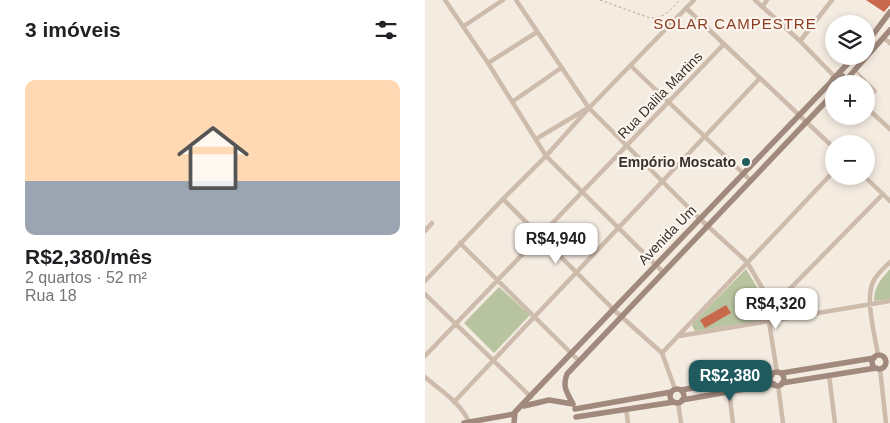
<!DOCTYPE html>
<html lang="pt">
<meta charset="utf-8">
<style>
body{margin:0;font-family:Helvetica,sans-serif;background:#f6f6f6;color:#202124;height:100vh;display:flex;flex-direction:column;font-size:19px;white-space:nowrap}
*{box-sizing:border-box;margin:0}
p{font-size:16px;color:#757577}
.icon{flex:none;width:28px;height:28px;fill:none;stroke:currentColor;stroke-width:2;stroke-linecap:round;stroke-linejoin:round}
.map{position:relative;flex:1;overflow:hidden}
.details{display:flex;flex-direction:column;background:#fff;width:425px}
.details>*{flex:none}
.controls{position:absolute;left:400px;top:15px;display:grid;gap:10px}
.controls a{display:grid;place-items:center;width:50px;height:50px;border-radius:50%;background:#fff;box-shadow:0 2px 8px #0003;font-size:25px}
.price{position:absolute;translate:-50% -42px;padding:0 11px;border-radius:10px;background:#fff;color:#222;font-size:16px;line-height:32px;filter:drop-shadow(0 1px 2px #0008)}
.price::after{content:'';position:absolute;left:50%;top:30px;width:15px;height:11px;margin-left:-8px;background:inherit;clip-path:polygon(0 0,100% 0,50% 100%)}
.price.selected{background:#1f5a5e;color:#fff}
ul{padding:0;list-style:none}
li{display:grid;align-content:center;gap:10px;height:265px;padding:0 25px}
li+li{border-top:1px solid #e0e0e0}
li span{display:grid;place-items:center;height:155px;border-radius:10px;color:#555}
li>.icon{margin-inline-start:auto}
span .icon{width:90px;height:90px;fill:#fffc;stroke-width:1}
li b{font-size:21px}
h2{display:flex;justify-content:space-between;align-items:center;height:60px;padding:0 25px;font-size:21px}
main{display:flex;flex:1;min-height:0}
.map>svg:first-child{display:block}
.green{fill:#b8c4a0}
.building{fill:#c8694b}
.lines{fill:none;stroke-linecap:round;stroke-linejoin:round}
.path{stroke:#b9a596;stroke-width:1;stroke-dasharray:2.5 2.5;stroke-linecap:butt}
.lane{stroke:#cdbbac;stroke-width:2}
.street{stroke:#cdbbac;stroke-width:4.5}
.secondary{stroke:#a18a7d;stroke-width:5.5}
.poi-dot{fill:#1f5a5e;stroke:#fbf5ee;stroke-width:2}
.labels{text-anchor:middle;stroke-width:4.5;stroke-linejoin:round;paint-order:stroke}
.street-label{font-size:14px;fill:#3b302b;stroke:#fbf5ee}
.poi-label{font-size:14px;font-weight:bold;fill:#3b302b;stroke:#fbf5ee;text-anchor:end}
.neighbourhood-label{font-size:15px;letter-spacing:1px;fill:#8c3b22;stroke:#fbf5ee}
</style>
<main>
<section class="details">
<h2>3 imóveis<svg class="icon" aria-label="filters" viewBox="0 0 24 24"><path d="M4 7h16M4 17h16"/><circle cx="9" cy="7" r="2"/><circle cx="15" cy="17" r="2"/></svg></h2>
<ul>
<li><span style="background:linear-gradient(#ffd9b3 65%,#9aa5b1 0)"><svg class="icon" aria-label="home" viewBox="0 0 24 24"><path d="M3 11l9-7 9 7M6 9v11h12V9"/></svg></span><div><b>R$2,380/mês</b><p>2 quartos · 52 m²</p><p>Rua 18</p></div></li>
</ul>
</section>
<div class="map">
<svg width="465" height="423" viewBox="0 0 465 423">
<rect width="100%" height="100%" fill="#f4ebe1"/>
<path class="green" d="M 321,269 L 336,294 L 341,320 L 270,331 L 267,326 L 268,323 Z
M 465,269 L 465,299 L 449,301 C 449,287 456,279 465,269 Z
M 74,287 L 105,315 L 69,353 L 39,323 Z"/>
<path class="building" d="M 441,0 L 465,0 L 465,5 L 459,12 Z
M 301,305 L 306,313 L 280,328 L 275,320 Z"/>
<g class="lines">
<path class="path" d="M 175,0 L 225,18 C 239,19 246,9 255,0"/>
<path class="lane" d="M 430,70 L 451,91 L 441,102"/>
<path class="street" d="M 20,0 L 63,63 L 121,156 L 238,272
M 91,0 L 164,108 L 275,219 L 322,262 L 339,291 L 352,372
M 330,0 L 375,41 L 409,76
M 337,7 L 342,0
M 261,8 L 409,148
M 39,26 L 78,0
M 459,38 L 465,43
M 375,41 L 407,0
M 63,63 L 112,32
M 206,66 L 326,181
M 87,102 L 136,68
M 441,107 L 465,129
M 111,139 L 163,108
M 439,176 L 465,201
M 78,199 L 189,310 L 237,353 L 250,389
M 0,231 L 7,223
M 35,243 L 154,361
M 0,281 L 78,199 L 121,156 L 164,108 L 269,0
M 0,294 L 106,397
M 351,303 L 350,315 L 354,320
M 342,310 L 351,303 L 458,194
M 254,336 L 465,301
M 237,353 L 409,171
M 453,355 C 450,335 439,297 449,280 C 453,273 460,267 465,262
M 0,356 L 299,44
M 455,369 L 461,423
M 404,375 L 410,423
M 0,377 C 16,391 36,403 44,422
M 353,385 L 358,423
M 304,392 L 308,423
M 29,402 L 335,78
M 253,402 L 256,423
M 201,409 L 203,423"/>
<path class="secondary" d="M 441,44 L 465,12
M 413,74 L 430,56
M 421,80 L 465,30
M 409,85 L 407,80 L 413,74 L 418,76 L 421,82
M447 362a7 7 0 1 1 14 0a7 7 0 1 1-14 0Z
M345 379a7 7 0 1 1 14 0a7 7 0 1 1-14 0Z
M 357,373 L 449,358
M 357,383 L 451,368
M245 396a7 7 0 1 1 14 0a7 7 0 1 1-14 0Z
M 256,390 L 347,375
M 257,400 L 349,384
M 148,404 C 142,393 137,386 142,374 L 409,93
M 99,406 L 124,400 L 148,404
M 150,409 L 246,392
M 151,417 L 249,402
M 39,423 L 89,414
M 89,423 L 90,412 L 407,81"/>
</g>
<circle class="poi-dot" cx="321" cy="162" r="5"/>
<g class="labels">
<g class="street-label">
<text transform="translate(235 95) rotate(-46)" y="5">Rua Dalila Martins</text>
<text transform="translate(242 235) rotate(-46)" y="5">Avenida Um</text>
</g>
<g class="poi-label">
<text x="311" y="167">Empório Moscato</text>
</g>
<g class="neighbourhood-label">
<text x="310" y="29">SOLAR CAMPESTRE</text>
</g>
</g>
</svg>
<div class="controls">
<a><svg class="icon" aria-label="layers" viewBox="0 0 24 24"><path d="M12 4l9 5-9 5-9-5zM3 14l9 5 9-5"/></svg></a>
<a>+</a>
<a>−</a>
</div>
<b class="price" style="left:131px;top:265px">R$4,940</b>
<b class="price" style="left:351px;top:330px">R$4,320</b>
<b class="price selected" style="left:305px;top:402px">R$2,380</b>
</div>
</main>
